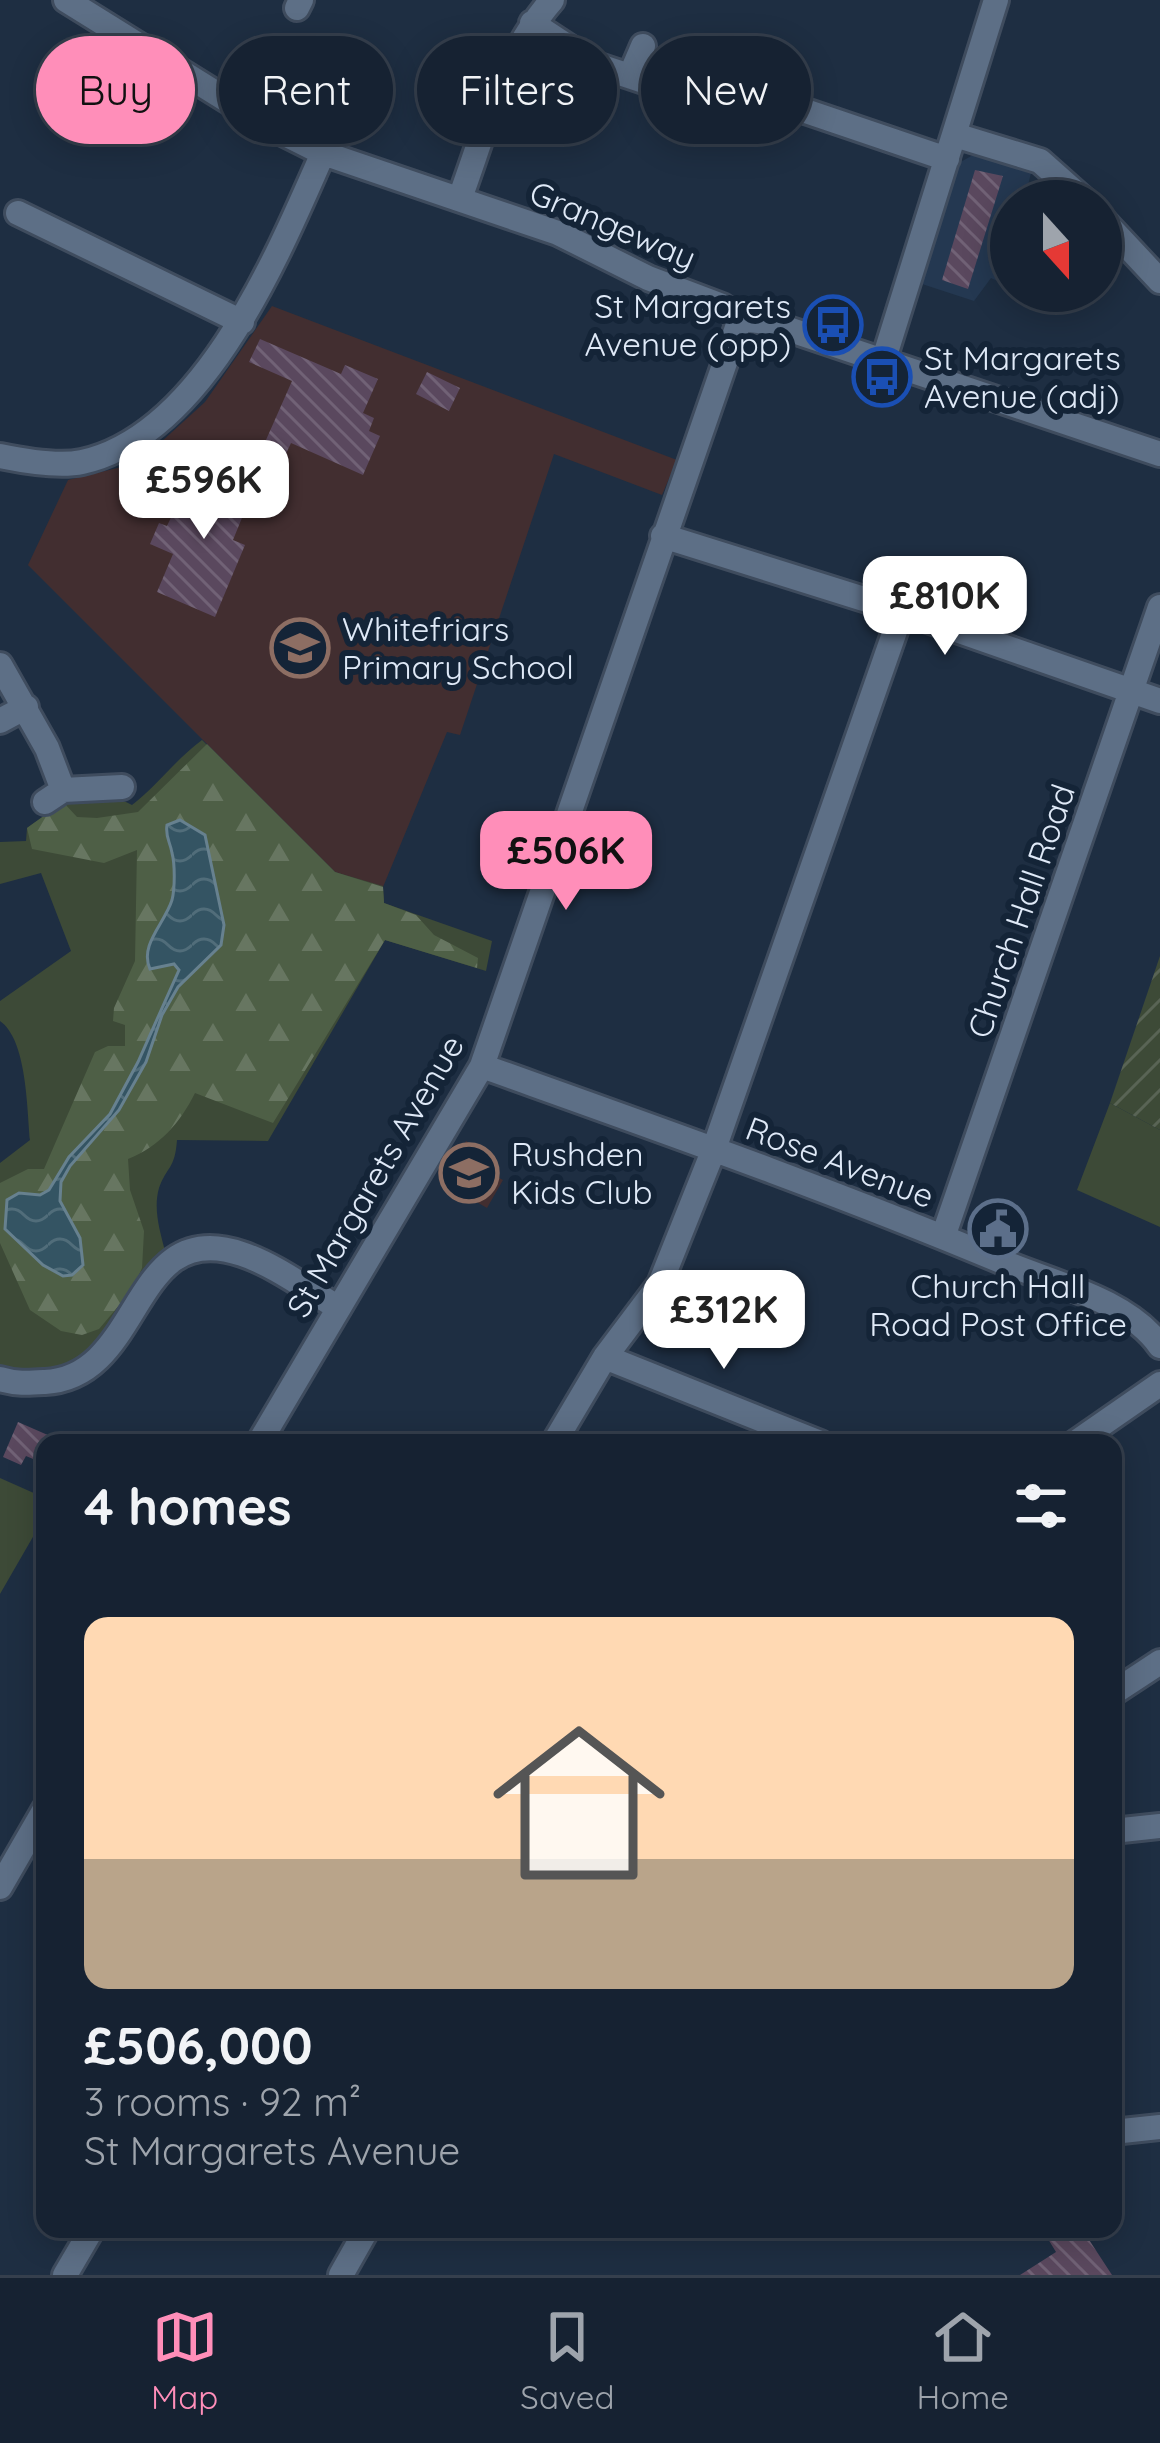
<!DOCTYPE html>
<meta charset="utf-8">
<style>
body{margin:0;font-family:Quicksand,sans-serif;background:#232f3e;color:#f1f3f6;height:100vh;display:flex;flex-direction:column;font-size:45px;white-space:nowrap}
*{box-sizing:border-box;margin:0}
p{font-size:39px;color:#9ea4ac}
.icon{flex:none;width:66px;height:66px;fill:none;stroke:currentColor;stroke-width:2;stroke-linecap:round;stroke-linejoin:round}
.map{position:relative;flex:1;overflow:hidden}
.sheet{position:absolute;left:36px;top:1434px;width:1086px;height:804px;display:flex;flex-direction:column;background:#162232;border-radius:24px;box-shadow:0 6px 30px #0003,0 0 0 3px #353f4d}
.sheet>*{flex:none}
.top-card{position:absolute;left:36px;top:36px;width:1089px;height:108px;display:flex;gap:24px}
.needle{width:78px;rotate:159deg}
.fabs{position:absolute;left:990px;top:180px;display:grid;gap:24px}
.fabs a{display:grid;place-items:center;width:132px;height:132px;border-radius:50%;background:#162232;box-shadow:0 6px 30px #0003,0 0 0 3px #353f4d;font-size:60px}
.price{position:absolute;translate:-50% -102px;padding:0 27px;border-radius:24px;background:#fff;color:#222;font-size:39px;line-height:78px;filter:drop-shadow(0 3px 6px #0008)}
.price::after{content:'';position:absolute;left:50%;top:72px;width:36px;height:27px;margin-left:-18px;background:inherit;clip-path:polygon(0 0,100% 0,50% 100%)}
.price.on{background:#ff8eb9;color:#111}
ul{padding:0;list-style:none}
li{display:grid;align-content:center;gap:24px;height:636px;padding:0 48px}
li+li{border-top:3px solid #353f4d}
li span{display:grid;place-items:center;height:372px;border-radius:24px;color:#555}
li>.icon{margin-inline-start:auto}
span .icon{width:216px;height:216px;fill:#fffc;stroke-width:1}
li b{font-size:51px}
h2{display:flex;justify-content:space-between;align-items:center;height:144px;padding:0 48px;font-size:51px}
.chip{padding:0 42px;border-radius:54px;background:#162232;box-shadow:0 6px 30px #0003,0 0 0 3px #353f4d;font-size:42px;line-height:108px}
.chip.on{background:#ff8eb9;color:#111}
.dock{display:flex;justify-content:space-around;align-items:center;height:168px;border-top:3px solid #353f4d;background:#162232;font-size:33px;color:#9ea4ac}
.dock a{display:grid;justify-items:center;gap:6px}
.dock .on{color:#ff8eb9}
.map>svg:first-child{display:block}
.built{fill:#243851}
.education{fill:#422e30}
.green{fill:#3d4a37}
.forest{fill:url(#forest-firs)}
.garden{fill:url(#garden-furrows)}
.water{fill:url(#water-waves);stroke:#67818f;stroke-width:3}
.building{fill:url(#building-back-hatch)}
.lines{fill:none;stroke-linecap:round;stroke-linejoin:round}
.minor-casing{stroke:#3f4c5e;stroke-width:30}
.minor{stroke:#5d6f86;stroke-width:24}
.labels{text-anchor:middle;stroke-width:12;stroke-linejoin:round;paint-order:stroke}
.street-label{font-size:33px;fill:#dfe9f7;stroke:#142437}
.poi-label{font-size:33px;fill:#dfe9f7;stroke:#142437;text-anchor:start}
</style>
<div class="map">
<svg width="1160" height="2275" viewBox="0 0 1160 2275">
<defs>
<pattern id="forest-firs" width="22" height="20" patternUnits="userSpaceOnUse" patternTransform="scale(3)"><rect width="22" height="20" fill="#4e5f46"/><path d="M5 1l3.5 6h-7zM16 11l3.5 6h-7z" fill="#677661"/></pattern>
<pattern id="garden-furrows" width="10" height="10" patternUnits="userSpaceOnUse" patternTransform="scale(3)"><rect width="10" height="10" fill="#3d4a37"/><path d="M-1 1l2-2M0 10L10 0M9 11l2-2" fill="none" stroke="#596455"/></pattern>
<pattern id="water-waves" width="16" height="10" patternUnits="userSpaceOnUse" patternTransform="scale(3)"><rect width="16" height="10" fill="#345463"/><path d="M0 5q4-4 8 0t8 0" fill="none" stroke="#516d7a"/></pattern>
<pattern id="building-back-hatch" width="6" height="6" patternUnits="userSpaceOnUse" patternTransform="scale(3)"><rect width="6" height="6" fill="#5a485e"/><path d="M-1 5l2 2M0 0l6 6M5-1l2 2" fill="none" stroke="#716276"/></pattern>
</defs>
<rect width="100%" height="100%" fill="#1e2e42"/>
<path class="built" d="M 973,155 L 1031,173 L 1024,201 L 1011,201 L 1011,259 L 1007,277 L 1000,282 L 991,278 L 974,301 L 922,284 L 920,280 L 957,164 Z"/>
<path class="education" d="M 272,306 L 677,460 L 662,495 L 554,454 L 460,735 L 447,732 L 383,887 L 335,872 L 28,565 L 68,480 L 138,463 L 205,402 Z
M 466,1141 L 487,1153 L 479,1167 L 503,1180 L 487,1208 L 442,1182 Z"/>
<path class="green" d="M 202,740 L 335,872 L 383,886 L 384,903 L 492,941 L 486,971 L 385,940 L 268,1141 L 177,1140 C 175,1169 167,1166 159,1188 C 153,1209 160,1231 165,1251 L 95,1356 L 44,1375 L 0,1370 L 0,1163 L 30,1140 C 27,1108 27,1040 0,1021 L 0,1001 L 71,951 L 41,873 L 0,884 L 0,842 L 26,841 L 27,828 C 61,804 92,785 132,805 C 158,785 175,760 202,740 Z
M 1110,1103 L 1160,1130 L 1160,1227 L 1077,1190 Z
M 0,1478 L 45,1498 L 45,1516 L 0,1594 Z"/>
<path class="forest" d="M 207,744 L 335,872 L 383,887 L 384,903 L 416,915 L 434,935 L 478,958 L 477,968 L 385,940 L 273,1123 L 195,1093 C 180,1123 160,1146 128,1159 L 130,1190 L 144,1231 L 142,1268 L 132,1290 L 99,1329 L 82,1335 L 61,1331 L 30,1310 L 0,1243 L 0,1183 L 28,1169 L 44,1169 L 95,1052 L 108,1046 L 125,1046 L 125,1025 L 113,1021 L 114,1008 L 135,961 L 137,850 L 104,863 L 32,849 L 27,828 L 63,802 L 77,817 L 97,818 L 138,812 Z"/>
<path class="garden" d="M 1160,956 L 1160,1130 L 1110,1103 Z"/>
<path class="water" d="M 180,820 L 205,835 L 224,925 L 221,945 L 178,987 L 162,1015 L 146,1062 L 119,1110 L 70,1166 L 61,1182 L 60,1201 L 80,1238 L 83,1265 L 72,1275 L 63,1276 L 43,1265 L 5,1229 L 7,1200 L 19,1193 L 40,1195 L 49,1190 L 69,1157 L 110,1114 L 138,1062 L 179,970 L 174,964 L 150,969 C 139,945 165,923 172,900 C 175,888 175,864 172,853 C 170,841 165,837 167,825 Z"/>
<path class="building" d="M 975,170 L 1003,176 L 968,289 L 942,280 Z
M 260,339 L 341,374 L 345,365 L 378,379 L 363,413 L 374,418 L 369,431 L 380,436 L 363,475 L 291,443 L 284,458 L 262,449 L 292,381 L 249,362 Z
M 427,372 L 460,388 L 449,411 L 416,394 Z
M 206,465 L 251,484 L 244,501 L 248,503 L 233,540 L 245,545 L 215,617 L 157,592 L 173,554 L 150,544 L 159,523 L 167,526 L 174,511 L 185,515 Z
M 18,1422 L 50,1436 L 38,1461 L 26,1456 L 21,1465 L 3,1457 Z
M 1042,2229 L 1082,2229 L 1112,2275 L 1020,2275 L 1056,2252 Z"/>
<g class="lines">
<g class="minor-casing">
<path id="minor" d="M 66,0 L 267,125 L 323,153 L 558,233 L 648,278 L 722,306 L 740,319 L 767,322 L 1160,454
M 297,8 L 301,0
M 532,23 L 596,65 L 674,91
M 631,74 L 643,46
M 776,101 L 947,159
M 770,121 L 782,83
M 955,135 L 1040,161 L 1085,201
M 460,198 C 485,130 503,56 552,0
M 18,213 L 242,322
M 1101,218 L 1160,281
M 883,362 L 996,0
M 0,456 C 24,461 58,467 82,462 C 204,435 278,255 323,153
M 663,536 L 902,611 L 1160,701
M 0,665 L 47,748 L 63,790
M 0,721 L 26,707
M 45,802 L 63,790 L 122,787
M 482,1066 C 658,1129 835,1191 1008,1264 C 1056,1284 1129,1301 1160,1346
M 943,1237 L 1160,607
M 605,1357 L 820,1443
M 0,1379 C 16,1384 29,1383 45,1382 C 145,1377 129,1215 242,1254 C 275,1265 308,1290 339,1308
M 259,1443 L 482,1066 L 740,319
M 554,1443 L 605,1357 L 660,1284 L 714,1149 L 902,611
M 1075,1443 L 1160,1384
M 1113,1693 L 1160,1662
M 1113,1831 L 1160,1826
M 0,1887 L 45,1809
M 1113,2132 L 1160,2127
M 65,2275 L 92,2229
M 341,2275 L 367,2229"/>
</g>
<use href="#minor" class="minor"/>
</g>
<defs>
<g id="bus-ring" transform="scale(3)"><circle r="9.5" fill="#142437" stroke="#1a4fb4" stroke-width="1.5"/><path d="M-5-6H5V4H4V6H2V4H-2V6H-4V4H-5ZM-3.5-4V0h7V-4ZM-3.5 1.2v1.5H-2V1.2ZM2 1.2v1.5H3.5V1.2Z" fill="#1a4fb4"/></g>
<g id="school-ring" transform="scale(3)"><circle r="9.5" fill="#142437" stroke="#8d6e63" stroke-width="1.5"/><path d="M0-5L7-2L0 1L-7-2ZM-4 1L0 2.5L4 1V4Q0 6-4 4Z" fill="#8d6e63"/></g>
<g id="civic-ring" transform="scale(3)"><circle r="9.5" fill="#142437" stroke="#5c6f8a" stroke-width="1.5"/><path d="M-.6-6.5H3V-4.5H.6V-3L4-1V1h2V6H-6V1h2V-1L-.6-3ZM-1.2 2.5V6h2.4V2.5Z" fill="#5c6f8a"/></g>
</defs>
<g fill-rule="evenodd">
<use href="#bus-ring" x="833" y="325"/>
<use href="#bus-ring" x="882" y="377"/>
<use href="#school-ring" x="300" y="648"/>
<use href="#school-ring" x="469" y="1173"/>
<use href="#civic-ring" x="998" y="1229"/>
</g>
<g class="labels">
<g class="street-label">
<text transform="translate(613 225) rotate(23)" y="12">Grangeway</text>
<text transform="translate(1021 911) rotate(-71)" y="12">Church Hall Road</text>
<text transform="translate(840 1162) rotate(21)" y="12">Rose Avenue</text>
<text transform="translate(375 1176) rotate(-60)" y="12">St Margarets Avenue</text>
</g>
<g class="poi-label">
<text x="791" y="318" text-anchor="end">St Margarets<tspan x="791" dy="38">Avenue (opp)</tspan></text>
<text x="924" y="370">St Margarets<tspan x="924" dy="38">Avenue (adj)</tspan></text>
<text x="342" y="641">Whitefriars<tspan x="342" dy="38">Primary School</tspan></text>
<text x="511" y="1166">Rushden<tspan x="511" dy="38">Kids Club</tspan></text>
<text x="998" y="1298" text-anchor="middle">Church Hall<tspan x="998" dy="38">Road Post Office</tspan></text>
</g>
</g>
</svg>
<div class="fabs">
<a><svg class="needle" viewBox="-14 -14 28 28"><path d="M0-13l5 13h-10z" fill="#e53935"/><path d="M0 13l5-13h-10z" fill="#9ea4ac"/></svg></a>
</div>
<b class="price" style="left:204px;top:542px">£596K</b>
<b class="price" style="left:945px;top:658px">£810K</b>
<b class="price on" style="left:566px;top:913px">£506K</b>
<b class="price" style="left:724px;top:1372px">£312K</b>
<div class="top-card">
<a class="chip on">Buy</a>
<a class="chip">Rent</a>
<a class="chip">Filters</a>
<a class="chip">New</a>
</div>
<section class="sheet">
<h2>4 homes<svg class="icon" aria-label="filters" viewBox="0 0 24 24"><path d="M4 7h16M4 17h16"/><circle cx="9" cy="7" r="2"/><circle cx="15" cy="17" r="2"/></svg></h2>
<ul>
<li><span style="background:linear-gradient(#ffd9b3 65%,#b9a48a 0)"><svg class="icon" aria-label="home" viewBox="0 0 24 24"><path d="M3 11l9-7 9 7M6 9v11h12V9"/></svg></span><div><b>£506,000</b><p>3 rooms · 92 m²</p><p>St Margarets Avenue</p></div></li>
</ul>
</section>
</div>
<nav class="dock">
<a class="on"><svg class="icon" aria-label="map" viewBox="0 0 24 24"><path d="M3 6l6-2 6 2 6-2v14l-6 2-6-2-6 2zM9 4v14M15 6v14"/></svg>Map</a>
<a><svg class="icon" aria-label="saved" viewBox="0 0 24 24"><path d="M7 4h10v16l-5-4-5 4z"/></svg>Saved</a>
<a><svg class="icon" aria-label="home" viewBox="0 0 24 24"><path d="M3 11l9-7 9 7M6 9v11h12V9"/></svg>Home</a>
</nav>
